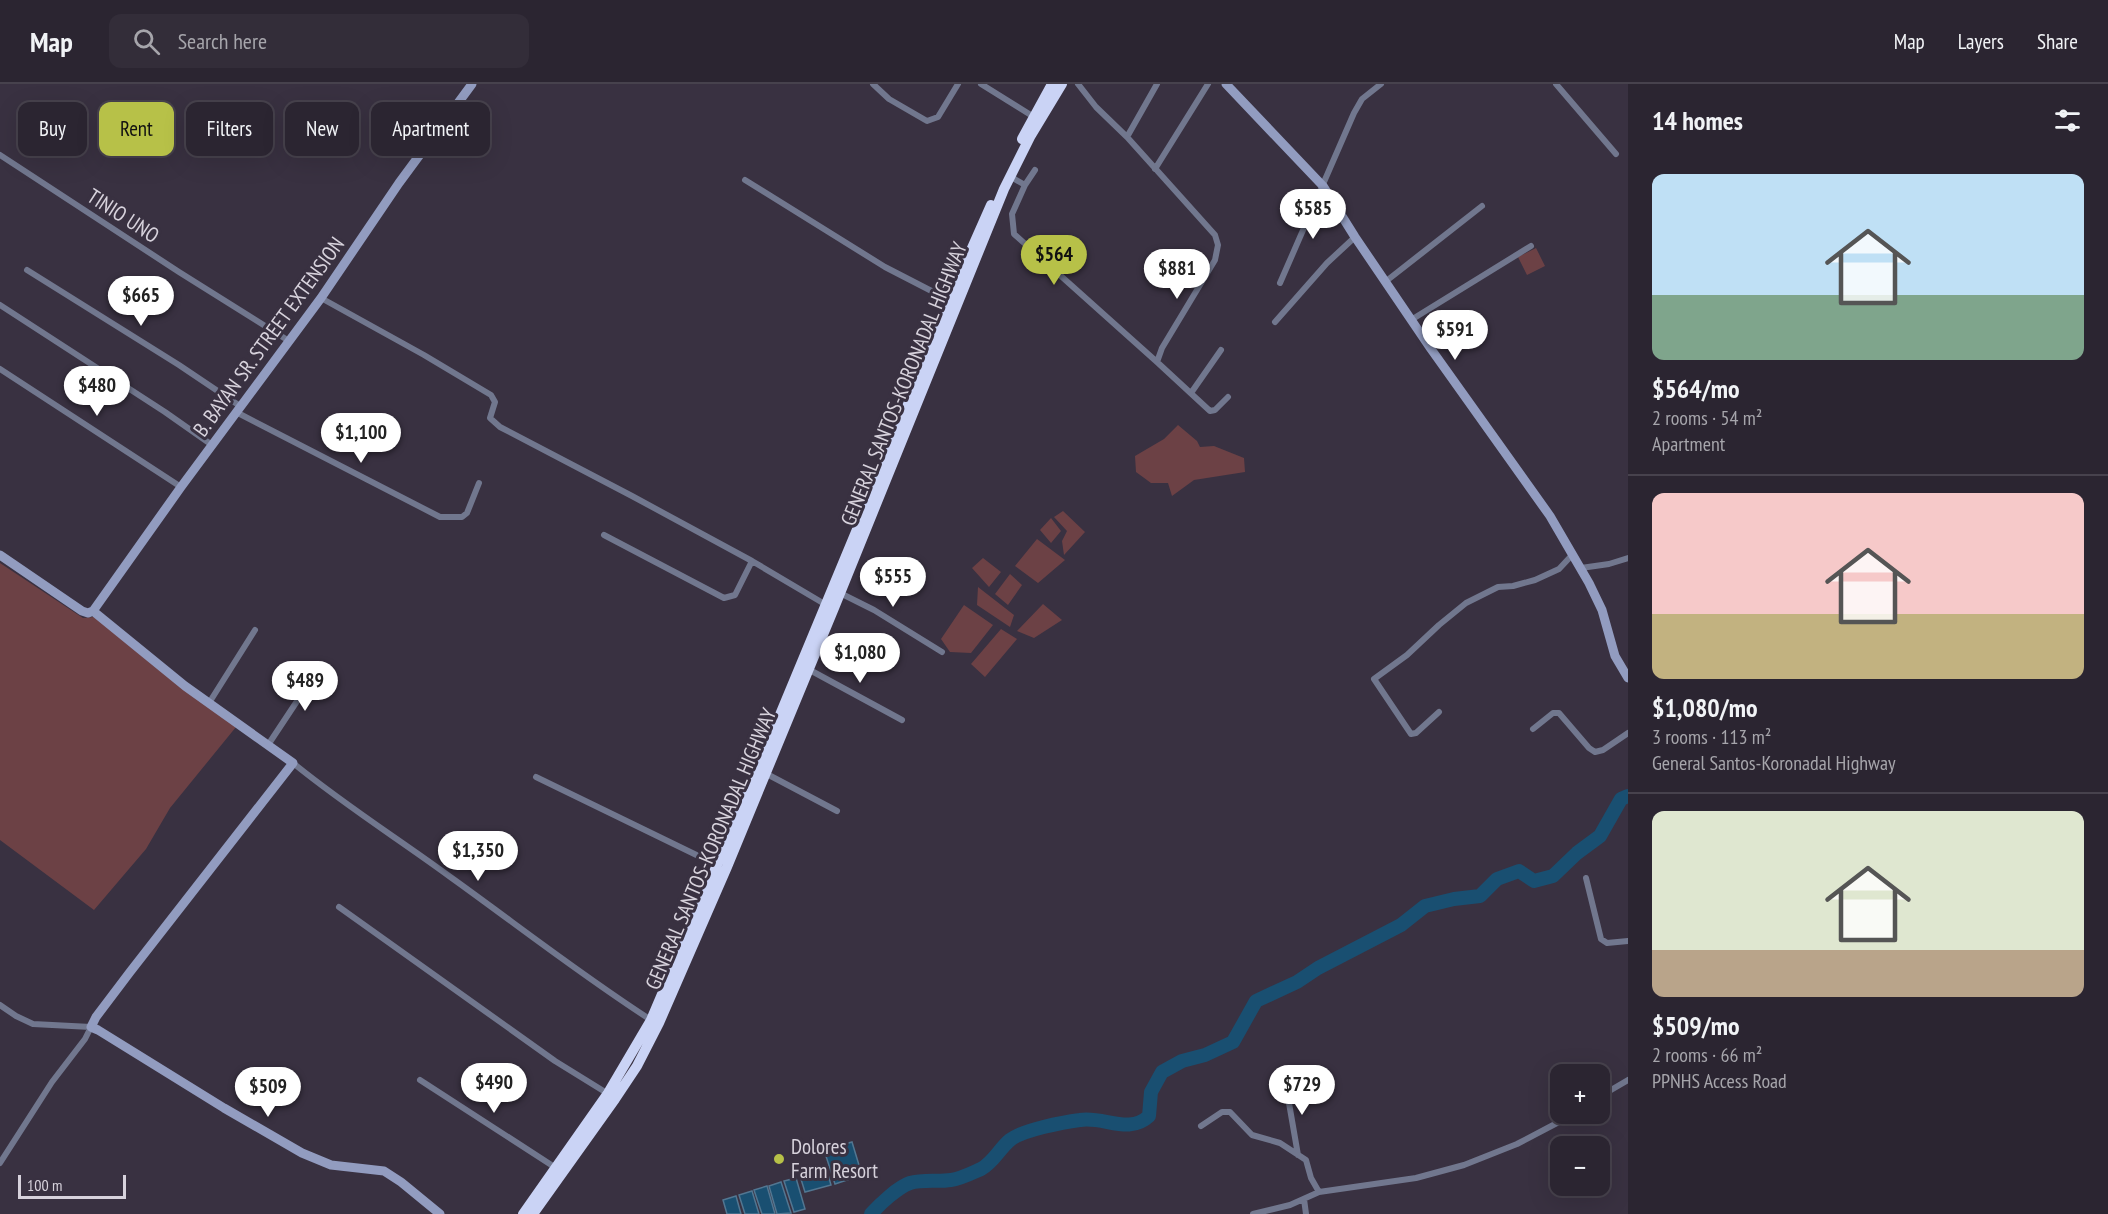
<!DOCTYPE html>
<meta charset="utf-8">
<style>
body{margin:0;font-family:"PT Sans Narrow",sans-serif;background:#332d39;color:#f1f3f6;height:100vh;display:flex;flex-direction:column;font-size:22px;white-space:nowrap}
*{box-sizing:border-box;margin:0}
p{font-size:20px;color:#a6a5ab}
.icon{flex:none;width:33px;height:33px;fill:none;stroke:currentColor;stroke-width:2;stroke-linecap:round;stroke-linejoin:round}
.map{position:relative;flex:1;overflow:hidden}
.details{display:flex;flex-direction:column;background:#2b2531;width:480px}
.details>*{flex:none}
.top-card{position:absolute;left:18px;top:18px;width:570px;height:54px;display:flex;gap:12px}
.buttons{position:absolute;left:1550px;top:980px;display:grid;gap:12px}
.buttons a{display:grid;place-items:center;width:60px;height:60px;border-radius:12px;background:#2b2531;box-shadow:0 6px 24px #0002,0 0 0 2px #47424d;font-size:30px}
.scale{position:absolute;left:18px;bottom:15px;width:108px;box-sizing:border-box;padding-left:6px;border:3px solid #d7d2dc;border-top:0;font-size:16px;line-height:21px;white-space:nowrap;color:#d7d2dc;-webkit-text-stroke:4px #393141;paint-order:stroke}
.price{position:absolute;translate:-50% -51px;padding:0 14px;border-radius:21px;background:#fff;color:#222;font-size:20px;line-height:39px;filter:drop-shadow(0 2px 3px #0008)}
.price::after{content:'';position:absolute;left:50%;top:36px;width:18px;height:14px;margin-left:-9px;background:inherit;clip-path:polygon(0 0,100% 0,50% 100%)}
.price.current{background:#b7c148;color:#111}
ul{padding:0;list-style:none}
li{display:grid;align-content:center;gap:12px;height:318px;padding:0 24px}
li+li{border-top:2px solid #47424d}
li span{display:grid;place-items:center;height:186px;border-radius:12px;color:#555}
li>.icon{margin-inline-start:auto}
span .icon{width:108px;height:108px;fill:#fffc;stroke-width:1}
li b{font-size:26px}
h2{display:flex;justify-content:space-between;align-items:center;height:72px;padding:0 24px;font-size:26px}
.tag{padding:0 21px;border-radius:12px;background:#2b2531;box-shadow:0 6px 24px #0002,0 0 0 2px #47424d;font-size:21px;line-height:54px}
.tag.current{background:#b7c148;color:#111}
header{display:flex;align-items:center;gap:36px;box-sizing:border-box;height:84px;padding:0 30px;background:#2b2531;border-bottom:2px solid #47424d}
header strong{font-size:28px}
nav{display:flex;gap:33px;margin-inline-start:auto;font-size:21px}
.search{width:420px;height:54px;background:#332d39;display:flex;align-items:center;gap:15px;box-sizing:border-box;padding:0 21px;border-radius:12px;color:#a6a5ab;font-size:22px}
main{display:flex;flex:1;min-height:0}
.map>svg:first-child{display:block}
.green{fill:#6c4145}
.water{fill:#194f71;stroke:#527691;stroke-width:1.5}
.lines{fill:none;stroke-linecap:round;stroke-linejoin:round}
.river{stroke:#194f71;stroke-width:14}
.street{stroke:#71778e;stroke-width:6}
.secondary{stroke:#929cc0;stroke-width:9}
.highway{stroke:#cad3f5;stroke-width:10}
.poi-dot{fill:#b7c148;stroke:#393141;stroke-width:2}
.labels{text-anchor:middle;stroke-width:6;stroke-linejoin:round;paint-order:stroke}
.street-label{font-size:21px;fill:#d7d2dc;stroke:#393141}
.poi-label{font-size:21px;fill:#d7d2dc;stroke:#393141;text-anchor:start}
</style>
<header>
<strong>Map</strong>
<div class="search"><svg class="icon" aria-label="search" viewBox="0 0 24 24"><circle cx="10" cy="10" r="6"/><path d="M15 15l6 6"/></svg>Search here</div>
<nav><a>Map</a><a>Layers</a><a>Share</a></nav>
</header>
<main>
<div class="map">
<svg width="1628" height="1130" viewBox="0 0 1628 1130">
<rect width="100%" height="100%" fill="#393141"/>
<path class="green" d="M 1536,164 L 1545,182 L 1527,191 L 1518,173 Z
M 1178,341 L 1197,357 L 1200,363 L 1214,362 L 1244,374 L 1245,388 L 1194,396 L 1172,412 L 1168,399 L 1151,399 L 1136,388 L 1135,372 L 1164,355 Z
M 1063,427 L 1085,448 L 1064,471 L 1062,457 L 1067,447 L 1054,433 Z
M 1051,434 L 1061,447 L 1051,459 L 1040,446 Z
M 1037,455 L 1065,476 L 1038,499 L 1015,482 Z
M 983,474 L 1001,488 L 989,503 L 972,484 Z
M 0,479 L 83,534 L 94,533 L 236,643 L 170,724 L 146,765 L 94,826 L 0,756 Z
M 1010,490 L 1022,501 L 1008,521 L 995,510 Z
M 978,503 L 1014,531 L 1010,543 L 977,521 Z
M 1043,520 L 1062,536 L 1034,554 L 1017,547 Z
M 964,521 L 993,541 L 971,569 L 950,568 L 941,555 Z
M 1001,545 L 1017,555 L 985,593 L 971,580 Z"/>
<path class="water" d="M 852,1058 L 862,1091 L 835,1100 L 824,1066 Z
M 826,1084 L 831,1101 L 805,1108 L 800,1092 Z
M 796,1094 L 805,1125 L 794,1128 L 784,1097 Z
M 781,1098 L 791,1129 L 777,1130 L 769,1102 Z
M 767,1102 L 775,1130 L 762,1130 L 754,1106 Z
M 752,1107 L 759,1130 L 745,1130 L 739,1111 Z
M 736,1112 L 741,1130 L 727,1130 L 723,1116 Z"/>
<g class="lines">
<path class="river" d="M 871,1130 C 880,1120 898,1103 910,1099 C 923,1095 938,1098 951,1096 C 960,1095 972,1089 981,1085 C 994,1078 999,1065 1010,1056 C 1022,1046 1064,1038 1080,1036 C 1104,1032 1129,1051 1149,1032 L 1151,1008 L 1162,988 L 1182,977 L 1205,971 L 1233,958 L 1256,917 L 1297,898 L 1318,884 L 1401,841 L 1425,822 L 1454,815 L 1480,812 L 1497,795 L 1519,787 L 1534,797 L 1553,792 L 1577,769 L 1600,752 L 1621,715 L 1628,712"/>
<path class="street" d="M 873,0 L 889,15 L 927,37 L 938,33 L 958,0
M 981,0 L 1034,33
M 1078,0 L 1096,23 L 1127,53 L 1157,0
M 1556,0 L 1616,70
M 1127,53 L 1215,151 L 1218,161 L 1215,176 L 1162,264 L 1157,278 L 1210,327 L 1215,326 L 1228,313
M 0,71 L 179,188 L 289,257
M 1155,85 L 1208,0
M 1011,93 L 1025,101 L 1012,130 L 1014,150 L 1157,278
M 745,96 L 885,183 L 949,216
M 1025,101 L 1035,86
M 27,186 L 179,281 L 240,322
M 1385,198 L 1482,122
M 1280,199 L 1354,29 L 1362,15 L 1381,0
M 321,214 L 424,271 L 491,311 L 495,318 L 490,334 L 500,343 L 632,412 L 752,477 L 828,522
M 0,221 L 165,328 L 212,361
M 1411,236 L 1531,162
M 1275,238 L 1327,179 L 1355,153
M 0,285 L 181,403
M 1191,309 L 1221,266
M 236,328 L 440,433 L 462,433 L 467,429 L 479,399
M 604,451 L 724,514 L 735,511 L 752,477
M 1581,484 L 1609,480 L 1628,474
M 838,508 L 874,526 L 942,568
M 808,585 L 902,636
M 209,619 L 255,546
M 1439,628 L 1416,649 L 1411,650 L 1374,595 L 1407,571 L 1439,541 L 1466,519 L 1498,503 L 1513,502 L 1535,496 L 1559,485 L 1573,470
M 1533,645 L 1553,629 L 1559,629 L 1589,664 L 1595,668 L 1603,666 L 1628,649
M 268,661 L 321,581
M 293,679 C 343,720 397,754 449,792 C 516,840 581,891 651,936
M 765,689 L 837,727
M 536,693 L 717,781
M 1586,794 L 1601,855 L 1607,859 L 1628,857
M 339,823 L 555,977 L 610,1011
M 0,921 L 16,932 L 33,940 L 91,943 L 85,955 L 52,998 L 0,1079
M 420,996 L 556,1084
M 1285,996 L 1298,1071
M 1599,1013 L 1628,996
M 1201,1042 L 1222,1028 L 1230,1028 L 1252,1051 L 1280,1059 L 1306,1076 L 1311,1094 L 1319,1108
M 1304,1115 L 1306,1130
M 1253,1130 L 1290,1121 L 1319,1108 L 1416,1094 L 1464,1081 L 1517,1060 L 1576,1029"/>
<path class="secondary" d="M 1226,0 L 1323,102 L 1355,153 L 1431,265 L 1550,432 L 1589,499 L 1602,526 L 1615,572 L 1628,594
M 0,471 L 82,527 L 88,529 L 93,527
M 93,527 L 185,602 L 293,679 L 130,888 L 96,933 L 91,943 L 98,946 L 224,1024 L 302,1069 L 331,1081 L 384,1087 L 401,1098 L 440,1130
M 93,527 L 181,403 L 321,214 L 399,99 L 472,0"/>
<path class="highway" d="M 1022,55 L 1052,0
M 523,1130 L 608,1009 L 651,936 L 745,715 L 890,366 L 949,216 L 991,121
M 533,1130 L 615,1015 L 637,982 L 659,939 L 727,783 L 834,524 L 1004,105 L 1030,53 L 1062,0"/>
</g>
<circle class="poi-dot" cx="779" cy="1075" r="6"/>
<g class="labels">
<g class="street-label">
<text transform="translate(123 132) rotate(33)" y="7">TINIO UNO</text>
<text transform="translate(269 253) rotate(-54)" y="7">B. BAYAN SR. STREET EXTENSION</text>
<text transform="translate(904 300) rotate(-68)" y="7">GENERAL SANTOS-KORONADAL HIGHWAY</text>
<text transform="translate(711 765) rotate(-67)" y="7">GENERAL SANTOS-KORONADAL HIGHWAY</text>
</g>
<g class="poi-label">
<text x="791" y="1070">Dolores<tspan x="791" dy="24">Farm Resort</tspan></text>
</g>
</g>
</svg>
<div class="buttons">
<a>+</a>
<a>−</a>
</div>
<div class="scale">100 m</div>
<b class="price" style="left:1313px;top:156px">$585</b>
<b class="price current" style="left:1054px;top:202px">$564</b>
<b class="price" style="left:1177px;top:216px">$881</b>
<b class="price" style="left:141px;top:243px">$665</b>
<b class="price" style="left:1455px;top:277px">$591</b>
<b class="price" style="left:97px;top:333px">$480</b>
<b class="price" style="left:361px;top:380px">$1,100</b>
<b class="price" style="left:893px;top:524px">$555</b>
<b class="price" style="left:860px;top:600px">$1,080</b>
<b class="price" style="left:305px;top:628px">$489</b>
<b class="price" style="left:478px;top:798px">$1,350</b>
<b class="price" style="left:494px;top:1030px">$490</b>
<b class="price" style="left:1302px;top:1032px">$729</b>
<b class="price" style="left:268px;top:1034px">$509</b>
<div class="top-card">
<a class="tag">Buy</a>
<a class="tag current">Rent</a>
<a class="tag">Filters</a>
<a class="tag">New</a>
<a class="tag">Apartment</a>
</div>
</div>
<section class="details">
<h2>14 homes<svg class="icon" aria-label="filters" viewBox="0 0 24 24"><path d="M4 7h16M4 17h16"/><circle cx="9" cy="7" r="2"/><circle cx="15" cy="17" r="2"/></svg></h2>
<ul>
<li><span style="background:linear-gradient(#bfe0f5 65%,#7fa58c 0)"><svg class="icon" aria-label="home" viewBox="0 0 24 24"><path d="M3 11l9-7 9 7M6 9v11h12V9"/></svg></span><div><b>$564/mo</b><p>2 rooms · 54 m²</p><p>Apartment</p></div></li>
<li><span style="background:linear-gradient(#f6c9c9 65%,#c2b280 0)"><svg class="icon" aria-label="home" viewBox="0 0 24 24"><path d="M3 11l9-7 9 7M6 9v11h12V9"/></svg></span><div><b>$1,080/mo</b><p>3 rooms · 113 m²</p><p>General Santos-Koronadal Highway</p></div></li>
<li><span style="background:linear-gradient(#dfe7d0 75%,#b9a48a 0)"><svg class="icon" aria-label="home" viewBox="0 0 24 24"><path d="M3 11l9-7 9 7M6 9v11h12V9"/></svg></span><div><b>$509/mo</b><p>2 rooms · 66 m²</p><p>PPNHS Access Road</p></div></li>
</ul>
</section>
</main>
